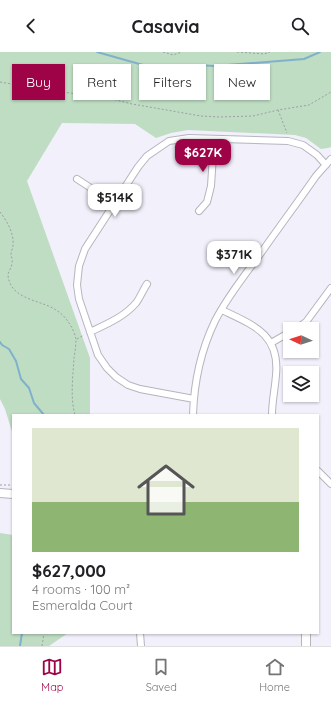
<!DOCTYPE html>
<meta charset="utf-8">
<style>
body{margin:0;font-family:Quicksand,sans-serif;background:#f2f2f2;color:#202124;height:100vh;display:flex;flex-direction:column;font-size:15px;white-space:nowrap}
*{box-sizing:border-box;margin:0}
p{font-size:13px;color:#757577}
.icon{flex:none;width:22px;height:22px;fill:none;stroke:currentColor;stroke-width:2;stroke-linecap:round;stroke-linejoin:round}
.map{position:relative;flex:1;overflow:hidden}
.side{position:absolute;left:12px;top:362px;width:307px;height:220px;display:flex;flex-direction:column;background:#fff;border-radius:0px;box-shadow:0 1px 3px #0004}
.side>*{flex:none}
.top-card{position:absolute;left:12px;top:12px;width:307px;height:36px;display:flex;gap:8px}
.needle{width:26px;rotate:274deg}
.controls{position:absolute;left:283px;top:270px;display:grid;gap:8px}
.controls a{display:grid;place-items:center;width:36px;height:36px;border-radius:0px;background:#fff;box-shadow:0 1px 3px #0004;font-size:20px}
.price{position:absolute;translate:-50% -34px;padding:0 9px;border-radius:8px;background:#fff;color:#222;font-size:13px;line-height:26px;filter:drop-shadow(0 1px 2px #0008)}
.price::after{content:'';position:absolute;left:50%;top:24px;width:12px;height:9px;margin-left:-6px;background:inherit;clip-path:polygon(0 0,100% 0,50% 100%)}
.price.current{background:#9f0347;color:#fff}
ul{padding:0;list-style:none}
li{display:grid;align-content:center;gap:8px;height:212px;padding:0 20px}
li+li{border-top:1px solid #e0e0e0}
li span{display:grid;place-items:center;height:124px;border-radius:0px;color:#555}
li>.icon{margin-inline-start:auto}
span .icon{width:72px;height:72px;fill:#fffc;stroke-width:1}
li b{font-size:17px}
.pill{padding:0 14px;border-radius:0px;background:#fff;box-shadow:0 1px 3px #0004;font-size:14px;line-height:36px}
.pill.current{background:#9f0347;color:#fff}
header{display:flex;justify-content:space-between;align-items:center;height:52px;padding:0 20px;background:#fff;font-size:18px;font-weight:700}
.tabs{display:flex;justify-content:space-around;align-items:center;height:56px;border-top:1px solid #e0e0e0;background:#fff;font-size:11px;color:#757577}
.tabs a{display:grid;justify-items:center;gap:2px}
.tabs .current{color:#9f0347}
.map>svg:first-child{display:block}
.green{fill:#bfddc3}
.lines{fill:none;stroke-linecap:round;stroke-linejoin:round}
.stream{stroke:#80b1cc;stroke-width:2}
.street-casing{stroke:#b5b5bf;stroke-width:8}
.secondary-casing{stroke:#b5b5bf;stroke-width:10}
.path{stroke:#9e9da5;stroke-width:1;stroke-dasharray:2 2;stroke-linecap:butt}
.street{stroke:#fff;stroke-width:6}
.secondary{stroke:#fff;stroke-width:8}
</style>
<header><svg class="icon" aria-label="back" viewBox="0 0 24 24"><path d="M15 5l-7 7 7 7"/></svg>Casavia<svg class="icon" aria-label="search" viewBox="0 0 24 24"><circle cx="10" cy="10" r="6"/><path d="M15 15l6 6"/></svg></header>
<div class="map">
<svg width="331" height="594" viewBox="0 0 331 594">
<rect width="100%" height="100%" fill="#f1f0fb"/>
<path class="green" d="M 0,0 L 331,0 L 331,95 L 328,96 L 321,97 L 306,86 L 295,83 L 188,78 L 171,81 L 156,86 L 135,72 L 62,71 L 27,129 L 90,306 L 90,363 L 13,363 L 13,383 L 5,357 L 0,347 Z
M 0,481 L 13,483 L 13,581 L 68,581 L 49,594 L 0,594 Z"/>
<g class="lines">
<path class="stream" d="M 97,0 L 143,13 L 169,19 L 183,20 L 197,13 L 214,14 L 304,7 L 320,0
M 0,290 L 2,293 L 9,297 L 16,309 L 21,327 L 29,336 L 34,351 L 44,363
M 20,594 L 22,581"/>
<g class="street-casing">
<path id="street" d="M 77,127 L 114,151
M 199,159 L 207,150 L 211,134 L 214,87
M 222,258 C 253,273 280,282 276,323 C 275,337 272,349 272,363
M 296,277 L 306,270 L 331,236
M 90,280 C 107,272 124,265 136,251 C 140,246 143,238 147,232
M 271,291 L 290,280
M 194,347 L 140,337 L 128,333 L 116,325 L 107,316 L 98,303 L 79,247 L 77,233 L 79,214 L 85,197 L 138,115 L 147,104 L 169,89 L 189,86 L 288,89 L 303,93 L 317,103 L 326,113
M 193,363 C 194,331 201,298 215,269 C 227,245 245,223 261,201 C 279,175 298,150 316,124 L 331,107
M 318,419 L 331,432
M 140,581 L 141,594"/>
</g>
<g class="secondary-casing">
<path id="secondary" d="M 0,441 L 13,442
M 306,594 L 306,581"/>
</g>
<path class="path" d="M 163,0 L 173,3 L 182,0
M 237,0 L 264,2 L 270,0
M 0,30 L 41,37 L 99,45 L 116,48 L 132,52 L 201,64 L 219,65 L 253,64 L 278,58 L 309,53 L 331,40
M 278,58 L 287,81
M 0,160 C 7,169 14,181 13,193 C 13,196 11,199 11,202 C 11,205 13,208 12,211 C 11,220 5,219 10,231 C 17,248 43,249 56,258 C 61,261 66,266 69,271 C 72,275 75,282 76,287 C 76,293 75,300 74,306 C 73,324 70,345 75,363
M 77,287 L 84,283
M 0,433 L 13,433
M 42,594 L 44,581"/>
<use href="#street" class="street"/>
<use href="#secondary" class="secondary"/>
</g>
</svg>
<div class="controls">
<a><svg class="needle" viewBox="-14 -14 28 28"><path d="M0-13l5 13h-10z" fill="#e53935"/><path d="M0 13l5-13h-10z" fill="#757577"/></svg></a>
<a><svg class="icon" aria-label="layers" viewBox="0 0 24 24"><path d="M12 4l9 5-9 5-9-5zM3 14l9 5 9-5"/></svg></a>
</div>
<b class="price current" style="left:203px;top:121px">$627K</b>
<b class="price" style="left:115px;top:166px">$514K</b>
<b class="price" style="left:234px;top:223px">$371K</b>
<div class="top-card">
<a class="pill current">Buy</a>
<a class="pill">Rent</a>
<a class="pill">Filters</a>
<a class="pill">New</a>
</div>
<section class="side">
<ul>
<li><span style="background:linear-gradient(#dfe7d0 60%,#8fb573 0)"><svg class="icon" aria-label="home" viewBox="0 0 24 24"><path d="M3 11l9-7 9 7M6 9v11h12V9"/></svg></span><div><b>$627,000</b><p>4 rooms · 100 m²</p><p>Esmeralda Court</p></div></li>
</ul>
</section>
</div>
<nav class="tabs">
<a class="current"><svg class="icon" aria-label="map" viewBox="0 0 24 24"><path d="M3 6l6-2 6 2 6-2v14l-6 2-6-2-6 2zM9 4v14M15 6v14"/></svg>Map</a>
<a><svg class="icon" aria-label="saved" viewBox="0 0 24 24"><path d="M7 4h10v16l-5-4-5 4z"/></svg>Saved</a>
<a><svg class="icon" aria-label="home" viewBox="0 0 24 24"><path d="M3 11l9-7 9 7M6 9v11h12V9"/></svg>Home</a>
</nav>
